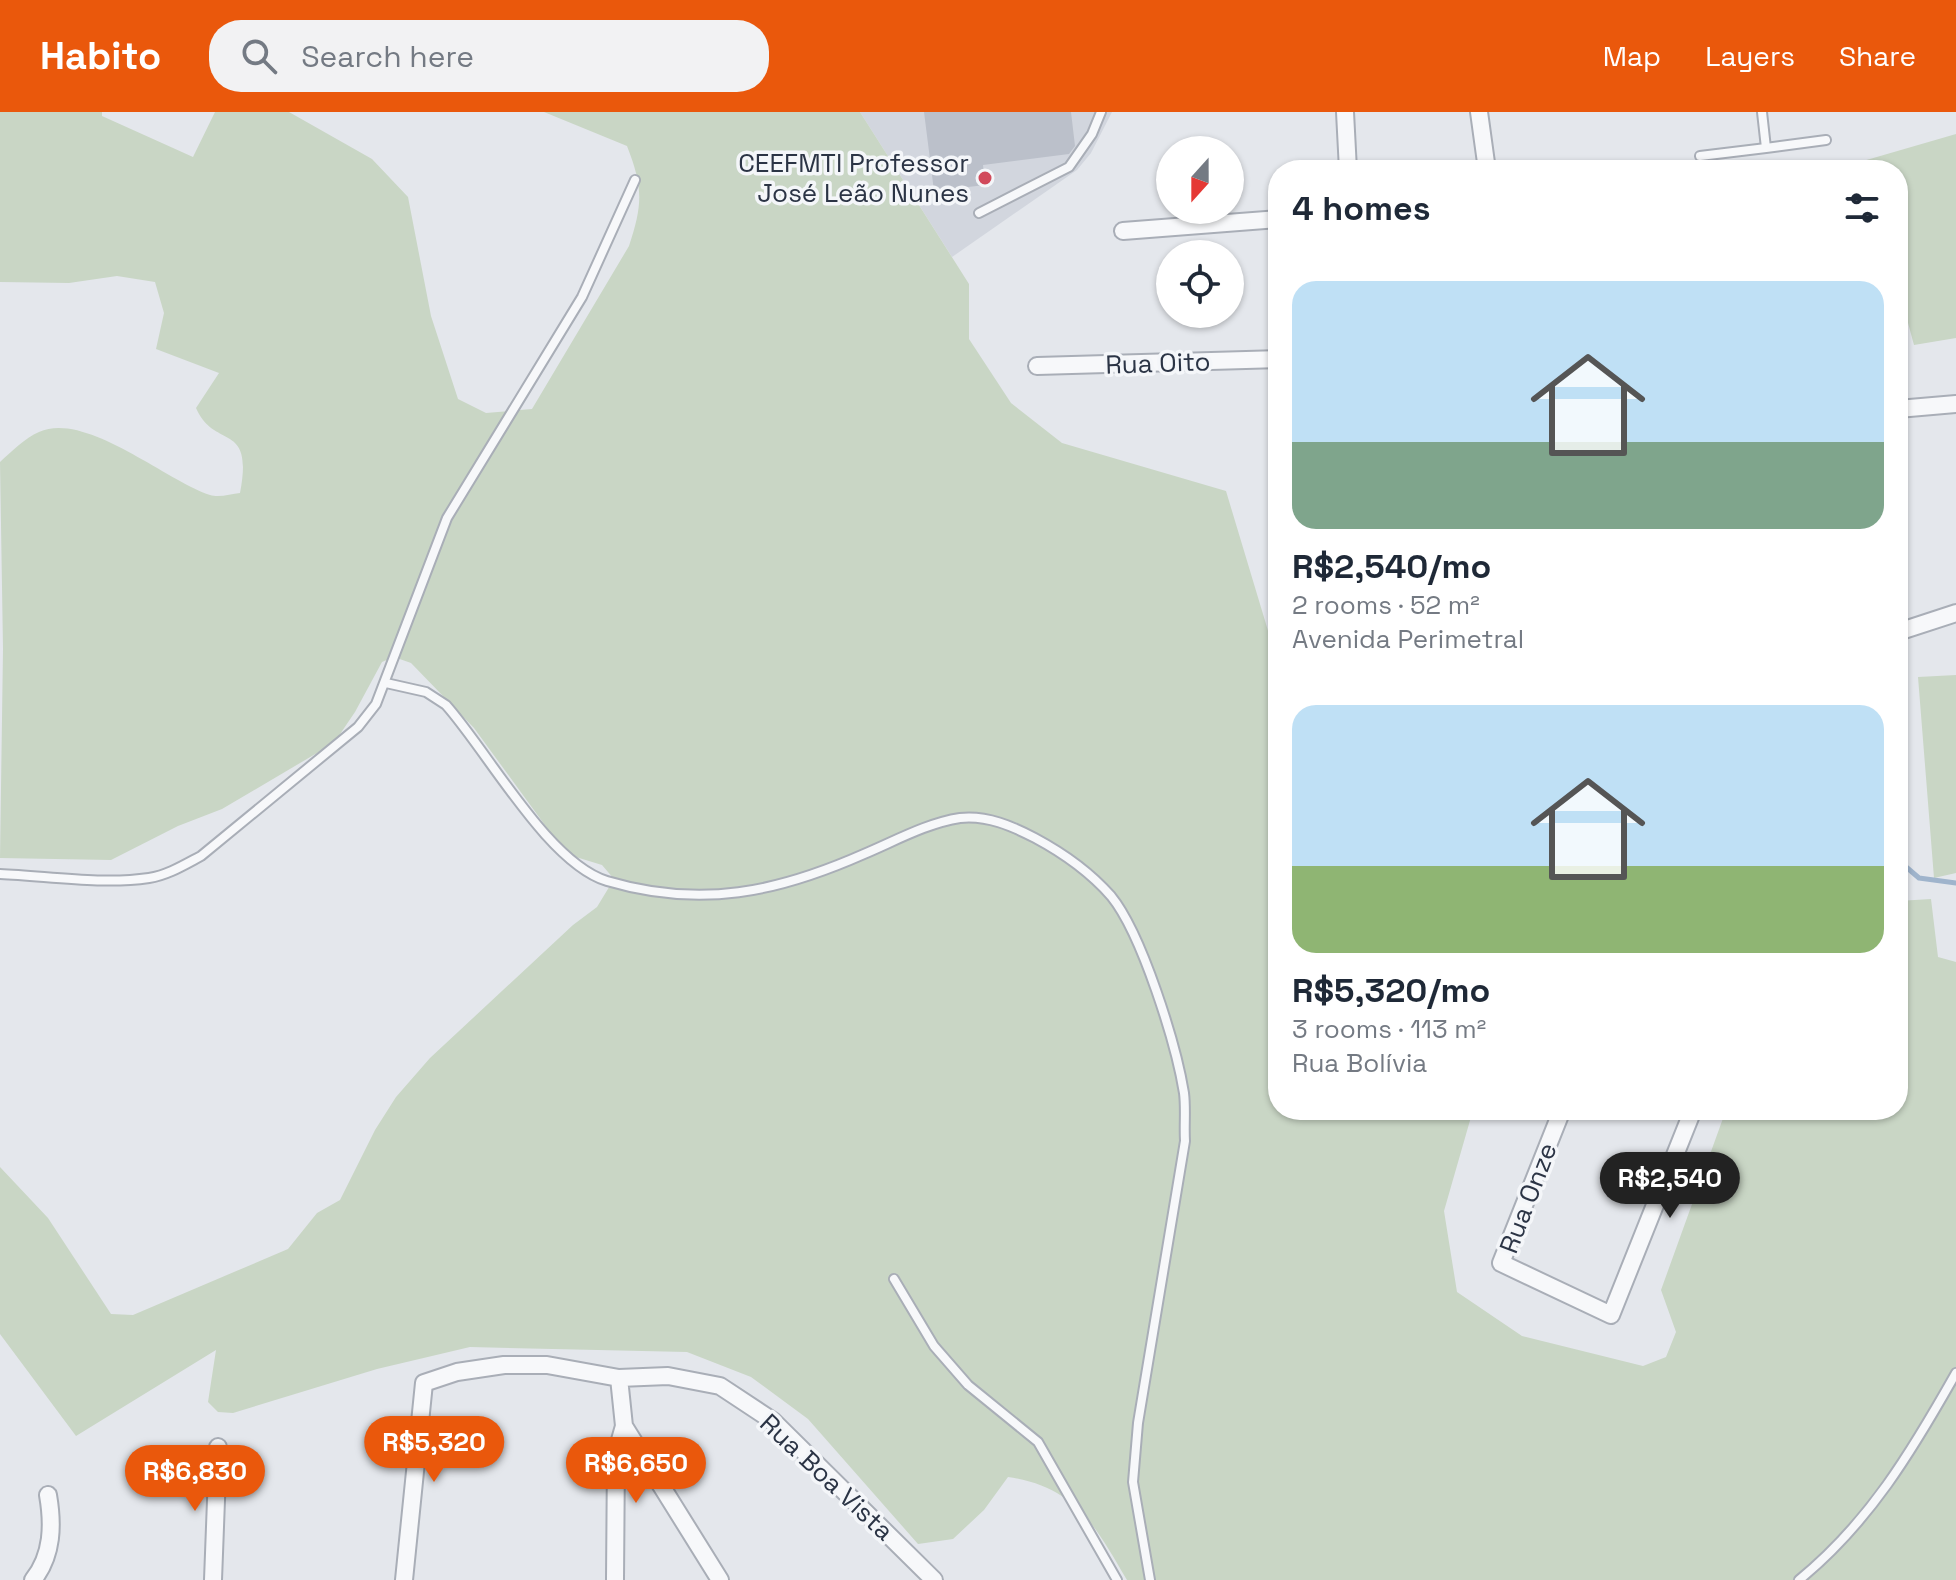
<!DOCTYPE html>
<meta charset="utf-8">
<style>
body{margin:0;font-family:"Space Grotesk",sans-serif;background:#f2f2f3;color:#1f2937;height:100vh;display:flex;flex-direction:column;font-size:30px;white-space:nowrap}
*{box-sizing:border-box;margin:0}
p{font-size:26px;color:#747a83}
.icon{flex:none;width:44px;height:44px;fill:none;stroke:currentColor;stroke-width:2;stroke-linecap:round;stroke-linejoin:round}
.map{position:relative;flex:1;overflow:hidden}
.drawer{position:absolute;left:1268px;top:48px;width:640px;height:960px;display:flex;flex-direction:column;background:#fff;border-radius:32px;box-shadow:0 2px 6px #0004}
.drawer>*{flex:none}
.needle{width:52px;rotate:201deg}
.tools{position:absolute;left:1156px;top:24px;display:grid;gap:16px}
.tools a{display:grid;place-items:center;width:88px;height:88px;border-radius:50%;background:#fff;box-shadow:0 2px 6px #0004;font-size:40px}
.price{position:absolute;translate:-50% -68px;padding:0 18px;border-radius:28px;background:#ea580c;color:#fff;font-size:26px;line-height:52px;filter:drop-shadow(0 2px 4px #0008)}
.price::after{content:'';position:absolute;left:50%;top:48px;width:24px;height:18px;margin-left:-12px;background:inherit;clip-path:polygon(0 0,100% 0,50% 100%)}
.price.active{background:#222;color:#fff}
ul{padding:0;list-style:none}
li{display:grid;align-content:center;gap:16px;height:424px;padding:0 24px}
li span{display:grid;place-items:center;height:248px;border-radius:24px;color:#555}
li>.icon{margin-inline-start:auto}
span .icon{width:144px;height:144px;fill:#fffc;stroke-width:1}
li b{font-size:34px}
h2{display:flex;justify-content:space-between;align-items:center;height:96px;padding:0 24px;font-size:34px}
header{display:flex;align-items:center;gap:48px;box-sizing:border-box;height:112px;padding:0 40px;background:#ea580c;color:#fff}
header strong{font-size:38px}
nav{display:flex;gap:44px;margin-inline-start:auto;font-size:28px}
.search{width:560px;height:72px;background:#f2f2f3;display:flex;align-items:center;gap:20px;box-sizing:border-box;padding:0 28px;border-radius:32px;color:#747a83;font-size:30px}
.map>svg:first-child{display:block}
.built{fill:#d2d6de}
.green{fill:#c9d6c5}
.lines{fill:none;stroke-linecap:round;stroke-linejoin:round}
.stream{stroke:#9fb4cc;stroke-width:5}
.building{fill:#bbc0ca}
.lane-casing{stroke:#a9aeb7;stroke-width:12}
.street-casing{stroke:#a9aeb7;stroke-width:20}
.lane{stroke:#f7f8fa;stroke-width:8}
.street{stroke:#f7f8fa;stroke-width:16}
.poi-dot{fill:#d1495b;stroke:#f4f6f9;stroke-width:3}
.labels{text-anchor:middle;stroke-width:7;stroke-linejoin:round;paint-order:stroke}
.poi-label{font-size:26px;fill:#2b3445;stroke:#f4f6f9;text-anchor:end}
.street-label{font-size:26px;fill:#2b3445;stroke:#f4f6f9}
</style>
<header>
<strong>Habito</strong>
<div class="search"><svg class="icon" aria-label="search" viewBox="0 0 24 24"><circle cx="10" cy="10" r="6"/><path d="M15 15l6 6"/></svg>Search here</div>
<nav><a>Map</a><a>Layers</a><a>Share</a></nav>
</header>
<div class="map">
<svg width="1956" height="1468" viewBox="0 0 1956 1468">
<rect width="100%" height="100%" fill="#e4e7ec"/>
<path class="built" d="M 860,0 L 1112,0 L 1091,41 L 1077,58 L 952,145 Z"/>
<path class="green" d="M 0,0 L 102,0 L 102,4 L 193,45 L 215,0 L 289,0 L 372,47 L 408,85 L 431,204 L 458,287 L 486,301 L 532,297 L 629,134 C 643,92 643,75 627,34 L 544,0 L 860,0 L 969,172 L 969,227 L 1011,291 L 1062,331 L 1226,379 L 1278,552 L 1278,998 L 1473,998 L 1444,1099 L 1457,1180 L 1522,1224 L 1643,1254 L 1666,1245 L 1676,1220 L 1661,1178 L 1726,998 L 1898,998 L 1898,789 L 1931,787 L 1938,845 L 1956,850 L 1956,1468 L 1127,1468 C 1095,1414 1076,1375 1008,1365 L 984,1398 L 953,1427 L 918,1432 L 808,1307 L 751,1265 L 687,1240 L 470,1235 L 377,1257 L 233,1301 L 218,1300 L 208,1290 L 216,1238 L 76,1324 L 0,1222 L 0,1055 L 48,1106 L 111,1202 L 133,1203 L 288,1137 L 317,1101 L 340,1088 L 375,1018 L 396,985 L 430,946 L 573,813 L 597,795 L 614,767 L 602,753 L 566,742 L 474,616 L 411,551 L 394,545 L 382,550 L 355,600 L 334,631 L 222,697 L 178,714 L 111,748 L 0,746 L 3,537 L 0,350 C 11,340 25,326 39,320 C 86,299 166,369 210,383 C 219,386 231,382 240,381 C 254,308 215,339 196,296 L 219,261 L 156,237 L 164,201 L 155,170 L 117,164 L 69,171 L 0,170 Z
M 1956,22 L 1956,226 L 1914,233 L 1898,174 L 1898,58 L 1832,58 Z
M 1956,563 L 1956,761 L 1934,766 L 1918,565 Z"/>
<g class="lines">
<path class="stream" d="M 1898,748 L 1919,766 L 1956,771"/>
</g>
<path class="building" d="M 924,0 L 1071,0 L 1075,34 L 1069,42 L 983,53 L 985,73 L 934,79 Z"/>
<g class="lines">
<g class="lane-casing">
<path id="lane" d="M 1766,36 L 1826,28
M 1700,44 L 1766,36 L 1762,0
M 979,101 L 1069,55 L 1092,22 L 1101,0
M 386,571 L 426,580 L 446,593 C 488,640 548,751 607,769 C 701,797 778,780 864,742 C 895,729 927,711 960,706 C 987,703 1012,714 1035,726 C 1063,741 1089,759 1111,784 C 1142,822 1176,932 1184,981 C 1186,997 1184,1014 1185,1029 L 1138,1311 L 1133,1370 L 1150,1468
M 0,762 C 48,764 102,773 149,766 C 168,763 184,753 201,744 L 358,615 L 376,592 L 447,406 L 582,185 L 635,68
M 894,1167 L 934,1234 L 968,1273 L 1038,1330 L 1117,1468
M 1799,1468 C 1869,1411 1912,1339 1956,1261"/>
</g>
<g class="street-casing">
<path id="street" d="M 1345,0 L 1348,58
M 1479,0 L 1487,58
M 1123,119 L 1278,107
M 1037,254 L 1278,247
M 1898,297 L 1956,292
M 1898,520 L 1956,501
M 1562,998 L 1501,1151 L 1611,1203 L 1693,998
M 619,1266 L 624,1314 L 720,1468
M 33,1468 C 53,1443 53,1412 48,1383
M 213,1468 L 218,1335
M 404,1468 L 424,1271 L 457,1260 L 504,1253 L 547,1253 L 619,1266 L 668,1264 L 720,1274 L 773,1309 L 934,1468
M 615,1468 L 616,1342 L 624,1314"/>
</g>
<use href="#lane" class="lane"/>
<use href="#street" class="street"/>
</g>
<circle class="poi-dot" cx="985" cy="66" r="8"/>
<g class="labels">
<g class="poi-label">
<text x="969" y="60">CEEFMTI Professor<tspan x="969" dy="30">José Leão Nunes</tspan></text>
</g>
<g class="street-label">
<text transform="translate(1158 251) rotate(-2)" y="9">Rua Oito</text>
<text transform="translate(1528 1086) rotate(-69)" y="9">Rua Onze</text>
<text transform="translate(827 1365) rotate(43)" y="9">Rua Boa Vista</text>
</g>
</g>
</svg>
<div class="tools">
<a><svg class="needle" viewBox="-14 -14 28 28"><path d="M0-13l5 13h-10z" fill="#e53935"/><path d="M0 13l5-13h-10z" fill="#747a83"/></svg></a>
<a><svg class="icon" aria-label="locate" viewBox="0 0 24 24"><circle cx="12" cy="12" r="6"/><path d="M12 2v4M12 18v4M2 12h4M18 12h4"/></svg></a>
</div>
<b class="price active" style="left:1670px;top:1108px">R$2,540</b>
<b class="price" style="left:434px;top:1372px">R$5,320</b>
<b class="price" style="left:636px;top:1393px">R$6,650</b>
<b class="price" style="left:195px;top:1401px">R$6,830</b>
<section class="drawer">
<h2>4 homes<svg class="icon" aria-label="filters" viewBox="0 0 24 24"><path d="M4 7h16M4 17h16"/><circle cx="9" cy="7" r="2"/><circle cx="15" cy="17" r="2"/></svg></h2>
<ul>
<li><span style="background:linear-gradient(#bfe0f5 65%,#7fa58c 0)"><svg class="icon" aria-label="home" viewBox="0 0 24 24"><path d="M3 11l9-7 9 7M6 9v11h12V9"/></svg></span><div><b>R$2,540/mo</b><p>2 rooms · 52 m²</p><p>Avenida Perimetral</p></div></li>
<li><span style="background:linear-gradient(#bfe0f5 65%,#8fb573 0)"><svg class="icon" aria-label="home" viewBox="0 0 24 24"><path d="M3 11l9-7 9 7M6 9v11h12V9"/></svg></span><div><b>R$5,320/mo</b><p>3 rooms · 113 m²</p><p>Rua Bolívia</p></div></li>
</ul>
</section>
</div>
